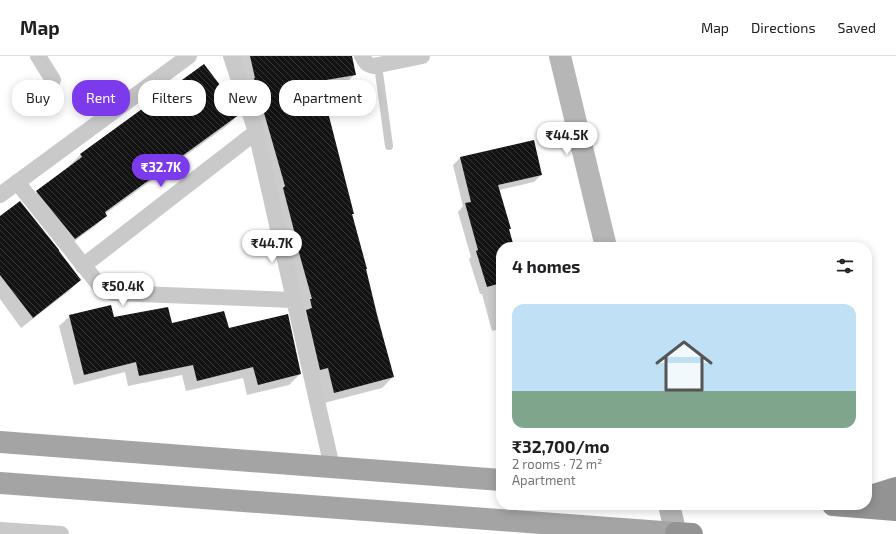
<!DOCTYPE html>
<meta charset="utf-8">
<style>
body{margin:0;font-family:"Exo 2",sans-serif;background:#f2f2f2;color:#202124;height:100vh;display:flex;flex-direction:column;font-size:15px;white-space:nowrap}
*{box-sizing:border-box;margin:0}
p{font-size:13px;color:#757577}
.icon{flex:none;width:22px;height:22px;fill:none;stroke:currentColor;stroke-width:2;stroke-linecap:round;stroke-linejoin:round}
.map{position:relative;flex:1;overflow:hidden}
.sheet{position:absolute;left:496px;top:186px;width:376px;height:268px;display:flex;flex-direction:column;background:#fff;border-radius:16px;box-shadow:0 2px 10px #0003}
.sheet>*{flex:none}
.top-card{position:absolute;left:12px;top:24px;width:380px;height:36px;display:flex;gap:8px}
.price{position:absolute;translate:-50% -34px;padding:0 9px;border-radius:14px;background:#fff;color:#222;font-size:13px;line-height:26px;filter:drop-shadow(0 1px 2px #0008)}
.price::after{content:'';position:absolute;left:50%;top:24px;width:12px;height:9px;margin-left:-6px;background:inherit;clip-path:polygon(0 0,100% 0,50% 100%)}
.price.on{background:#7c3aed;color:#fff}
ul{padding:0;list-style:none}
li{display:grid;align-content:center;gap:8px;height:212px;padding:0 16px}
li span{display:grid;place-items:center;height:124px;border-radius:12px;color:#555}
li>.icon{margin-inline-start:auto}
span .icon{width:72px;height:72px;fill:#fffc;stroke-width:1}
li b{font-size:17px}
h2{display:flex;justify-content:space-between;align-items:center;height:48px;padding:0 16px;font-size:17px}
.pill{padding:0 14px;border-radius:16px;background:#fff;box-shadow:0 2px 10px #0003;font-size:14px;line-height:36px}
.pill.on{background:#7c3aed;color:#fff}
header{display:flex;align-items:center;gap:24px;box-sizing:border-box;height:56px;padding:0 20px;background:#fff;border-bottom:1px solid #e0e0e0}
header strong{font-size:19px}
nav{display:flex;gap:22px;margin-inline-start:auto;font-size:14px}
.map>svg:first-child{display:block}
.shadow{fill:#0003}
.building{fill:url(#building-back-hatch)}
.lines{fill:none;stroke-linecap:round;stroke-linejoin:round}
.lane{stroke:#c9c9c9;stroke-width:8}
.street{stroke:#c9c9c9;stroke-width:16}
.secondary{stroke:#b6b6b6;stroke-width:22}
.primary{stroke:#a4a4a4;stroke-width:22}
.highway{stroke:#939393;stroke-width:22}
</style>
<header>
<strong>Map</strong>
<nav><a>Map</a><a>Directions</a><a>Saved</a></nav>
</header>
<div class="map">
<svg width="896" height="478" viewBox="0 0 896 478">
<defs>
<pattern id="building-back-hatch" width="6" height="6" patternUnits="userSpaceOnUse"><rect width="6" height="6" fill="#131313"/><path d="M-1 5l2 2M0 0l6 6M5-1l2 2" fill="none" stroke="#363636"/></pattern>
</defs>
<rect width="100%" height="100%" fill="#fff"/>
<path class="shadow" d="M 237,0 L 351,0 L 355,18 L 344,29 L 321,33 L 393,321 L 382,332 L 324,347 Z
M 239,58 L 228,69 L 105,158 L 106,160 L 95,170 L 64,193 L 26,146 L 37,136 L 71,111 L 70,109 L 80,99 Z
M 534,85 L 541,119 L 534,126 L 499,134 L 510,173 L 508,174 L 513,191 L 501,191 L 501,273 L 492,275 L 482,238 L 480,238 L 469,203 L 471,201 L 458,156 L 463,150 L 453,109 L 460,102 Z
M 0,162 L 80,224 L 69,235 L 21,272 L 0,243 Z
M 70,260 L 113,263 L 228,274 L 300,318 L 289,329 L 247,339 L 243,322 L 186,335 L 182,319 L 128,330 L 125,316 L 74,329 L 59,270 Z"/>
<path class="building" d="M 250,0 L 352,0 L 356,19 L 320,25 L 354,158 L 352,158 L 367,213 L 366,213 L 377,259 L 394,321 L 334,337 L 328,312 L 320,314 L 306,254 L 312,252 L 310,243 L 312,243 L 296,186 L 297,186 L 283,132 L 285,130 L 254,22 L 255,22 Z
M 204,8 L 239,54 L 240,58 L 105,156 L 107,160 L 75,183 L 36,135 L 82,101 L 80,98 Z
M 534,84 L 542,119 L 498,129 L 511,173 L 509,173 L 514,191 L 501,191 L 501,227 L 487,231 L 476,195 L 478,194 L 465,147 L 471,146 L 460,101 Z
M 20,145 L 59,194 L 59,195 L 81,224 L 33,262 L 0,219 L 0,160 Z
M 111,249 L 114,261 L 168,251 L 172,267 L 224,255 L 229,272 L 288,258 L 301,318 L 258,329 L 253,311 L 197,325 L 193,309 L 139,320 L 136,306 L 84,319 L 69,259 Z"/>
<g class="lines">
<path class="lane" d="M 378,9 L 389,90"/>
<path class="street" d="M 38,0 L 53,24
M 231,0 L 256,76 L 332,411
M 362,0 C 365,6 367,9 374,10 L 422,0
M 17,126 L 100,230 L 106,234 L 113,237 L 294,244
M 0,139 L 189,0
M 83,210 L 256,76
M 0,474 L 61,478"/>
<path class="secondary" d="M 560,0 L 606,191
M 669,449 L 676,478"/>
<path class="primary" d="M 0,386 L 501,424
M 0,427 L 676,477"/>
<path class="highway" d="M 867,441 L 896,432
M 833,449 L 896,454
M 676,477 L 692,478"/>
</g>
</svg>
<b class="price" style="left:567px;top:100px">₹44.5K</b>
<b class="price on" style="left:161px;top:132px">₹32.7K</b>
<b class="price" style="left:272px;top:208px">₹44.7K</b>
<b class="price" style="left:123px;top:251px">₹50.4K</b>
<div class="top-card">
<a class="pill">Buy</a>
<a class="pill on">Rent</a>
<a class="pill">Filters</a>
<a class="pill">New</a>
<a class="pill">Apartment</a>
</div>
<section class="sheet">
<h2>4 homes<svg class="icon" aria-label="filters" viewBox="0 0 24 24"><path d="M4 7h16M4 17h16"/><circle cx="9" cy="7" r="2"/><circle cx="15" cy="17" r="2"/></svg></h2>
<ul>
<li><span style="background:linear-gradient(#bfe0f5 70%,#7fa58c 0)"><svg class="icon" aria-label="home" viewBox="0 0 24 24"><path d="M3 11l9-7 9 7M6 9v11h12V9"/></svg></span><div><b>₹32,700/mo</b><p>2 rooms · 72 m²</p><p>Apartment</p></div></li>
</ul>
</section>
</div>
